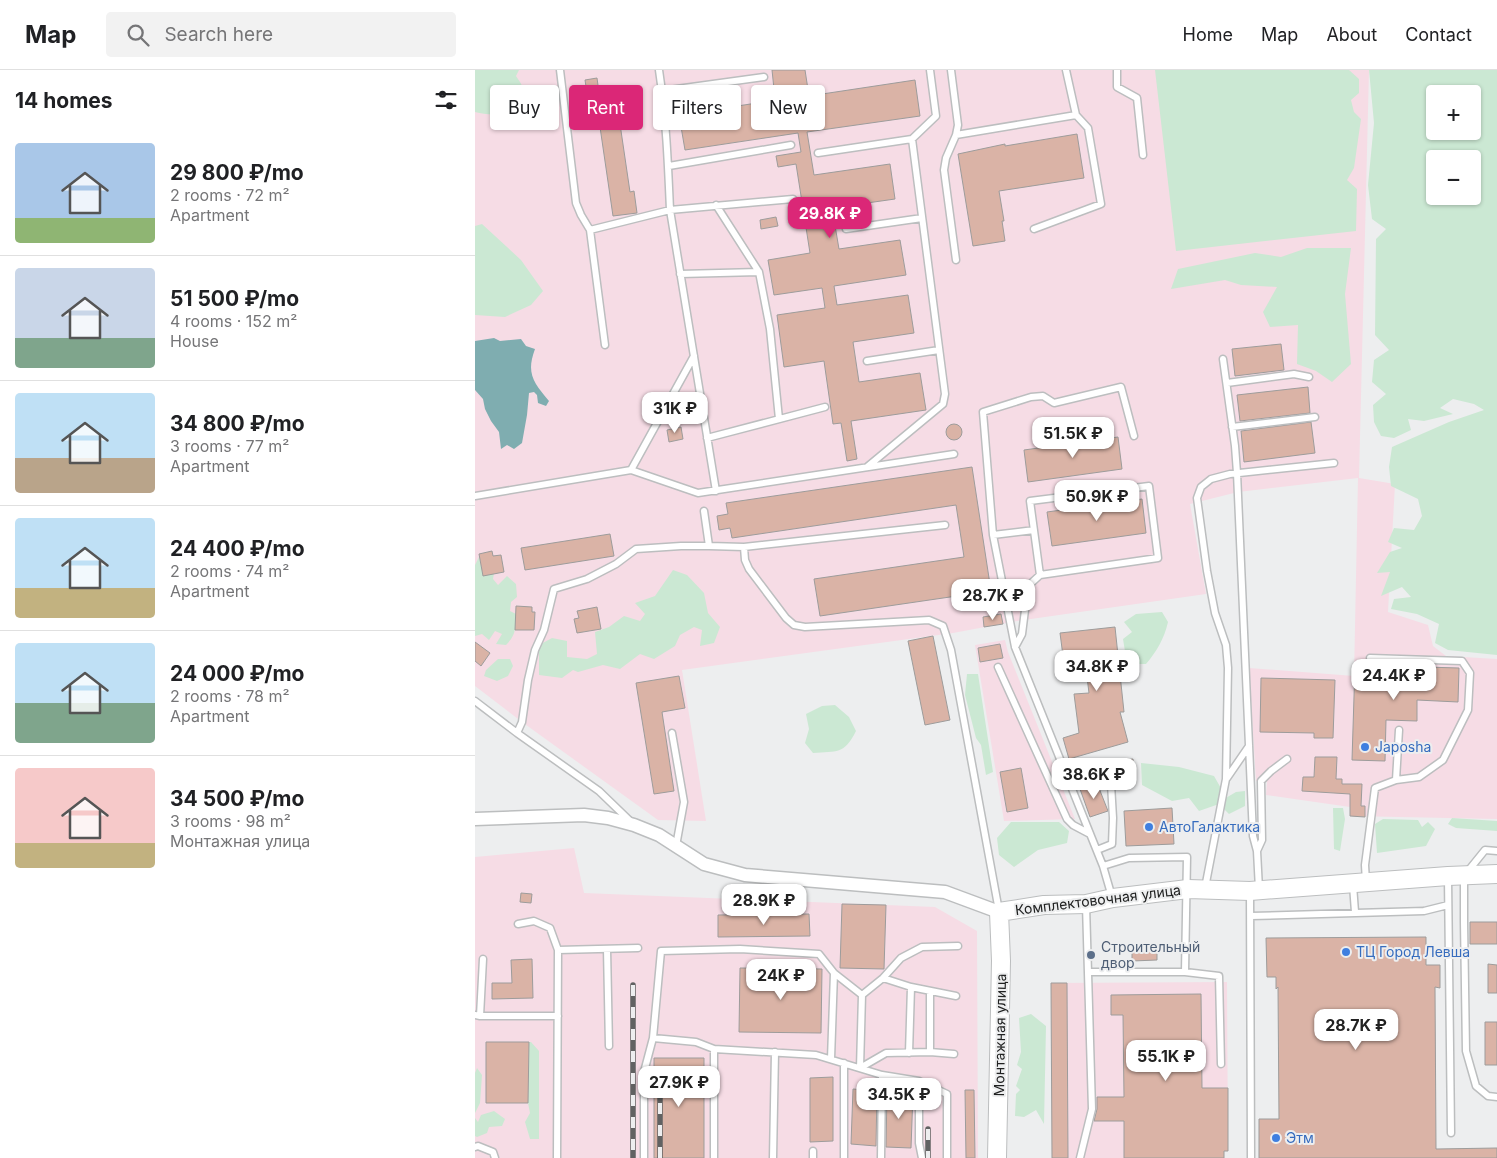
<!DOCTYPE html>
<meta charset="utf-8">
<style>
body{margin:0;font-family:Inter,sans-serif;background:#f2f2f2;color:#202124;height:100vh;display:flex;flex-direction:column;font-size:19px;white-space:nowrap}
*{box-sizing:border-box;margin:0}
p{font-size:16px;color:#757577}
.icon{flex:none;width:28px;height:28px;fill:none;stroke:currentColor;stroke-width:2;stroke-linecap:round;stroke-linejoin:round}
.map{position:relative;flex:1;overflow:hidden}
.panel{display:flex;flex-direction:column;background:#fff;width:475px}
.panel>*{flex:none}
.guide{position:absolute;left:15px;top:15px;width:475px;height:45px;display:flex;gap:10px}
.buttons{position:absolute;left:951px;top:15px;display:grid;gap:10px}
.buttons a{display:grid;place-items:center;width:55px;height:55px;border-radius:5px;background:#fff;box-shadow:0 1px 4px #0004;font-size:25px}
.price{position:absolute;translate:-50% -42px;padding:0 11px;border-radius:10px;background:#fff;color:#222;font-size:16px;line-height:32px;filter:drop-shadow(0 1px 2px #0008)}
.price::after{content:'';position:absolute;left:50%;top:30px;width:15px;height:11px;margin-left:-8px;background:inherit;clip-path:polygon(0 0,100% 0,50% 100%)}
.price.current{background:#db2777;color:#fff}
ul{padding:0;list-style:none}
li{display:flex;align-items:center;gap:15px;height:125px;padding:0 15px}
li+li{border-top:1px solid #e0e0e0}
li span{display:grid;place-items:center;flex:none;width:140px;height:100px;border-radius:5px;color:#555}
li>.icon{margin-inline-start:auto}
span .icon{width:60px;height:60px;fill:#fffc;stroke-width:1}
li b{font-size:21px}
h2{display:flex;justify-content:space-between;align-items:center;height:60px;padding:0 15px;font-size:21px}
.tag{padding:0 18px;border-radius:5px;background:#fff;box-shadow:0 1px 4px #0004;font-size:18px;line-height:45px}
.tag.current{background:#db2777;color:#fff}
header{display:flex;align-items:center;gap:30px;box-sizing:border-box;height:70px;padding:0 25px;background:#fff;border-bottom:1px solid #e0e0e0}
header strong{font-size:24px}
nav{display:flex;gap:28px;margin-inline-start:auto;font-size:18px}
.search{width:350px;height:45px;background:#f2f2f2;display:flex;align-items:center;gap:12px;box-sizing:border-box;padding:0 18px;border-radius:5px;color:#757577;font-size:19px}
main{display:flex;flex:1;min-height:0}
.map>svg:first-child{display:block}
.industrial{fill:#f6dce5}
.green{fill:#cbe8d3;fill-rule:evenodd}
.water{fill:#7fadb0}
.building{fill:#dab3a6;stroke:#9d9c9b}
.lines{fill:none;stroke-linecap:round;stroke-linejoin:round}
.lane-casing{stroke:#bcbebf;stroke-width:9}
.street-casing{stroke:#bcbebf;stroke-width:15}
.secondary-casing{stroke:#bcbebf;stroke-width:20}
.lane{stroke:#fff;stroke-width:6}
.street{stroke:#fff;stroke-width:12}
.secondary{stroke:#fff;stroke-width:18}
.rail-casing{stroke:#616262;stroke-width:5.5}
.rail{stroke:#edeeef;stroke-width:4;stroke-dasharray:11;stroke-linecap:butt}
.shop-dot{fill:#3f7fe0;stroke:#edeeef;stroke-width:2}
.service-dot{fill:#5c6f8a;stroke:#edeeef;stroke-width:2}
.labels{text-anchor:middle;stroke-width:4;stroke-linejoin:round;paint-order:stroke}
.shop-label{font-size:14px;fill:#366cbe;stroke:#edeeef;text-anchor:start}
.street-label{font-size:14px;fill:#212222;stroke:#edeeef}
.service-label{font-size:14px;fill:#4e5e75;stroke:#edeeef;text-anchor:start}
</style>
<header>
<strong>Map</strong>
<div class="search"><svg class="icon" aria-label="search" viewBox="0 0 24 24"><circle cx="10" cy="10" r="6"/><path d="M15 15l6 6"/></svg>Search here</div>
<nav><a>Home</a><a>Map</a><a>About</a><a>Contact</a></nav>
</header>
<main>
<section class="panel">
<h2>14 homes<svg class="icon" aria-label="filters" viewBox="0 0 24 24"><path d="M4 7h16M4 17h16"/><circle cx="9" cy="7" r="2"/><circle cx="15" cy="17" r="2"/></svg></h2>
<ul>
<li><span style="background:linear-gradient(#a9c7e8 75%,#8fb573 0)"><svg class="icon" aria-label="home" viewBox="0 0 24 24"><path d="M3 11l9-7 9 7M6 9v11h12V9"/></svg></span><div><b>29 800 ₽/mo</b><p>2 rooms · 72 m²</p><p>Apartment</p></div></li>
<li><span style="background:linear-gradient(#c9d6e8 70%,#7fa58c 0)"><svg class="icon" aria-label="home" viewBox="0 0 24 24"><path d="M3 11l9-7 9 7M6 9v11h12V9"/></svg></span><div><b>51 500 ₽/mo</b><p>4 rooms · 152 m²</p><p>House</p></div></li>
<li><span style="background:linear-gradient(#bfe0f5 65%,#b9a48a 0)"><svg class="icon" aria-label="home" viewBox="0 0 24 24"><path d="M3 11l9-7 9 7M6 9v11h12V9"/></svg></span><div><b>34 800 ₽/mo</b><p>3 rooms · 77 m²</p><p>Apartment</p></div></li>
<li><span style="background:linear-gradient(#bfe0f5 70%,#c2b280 0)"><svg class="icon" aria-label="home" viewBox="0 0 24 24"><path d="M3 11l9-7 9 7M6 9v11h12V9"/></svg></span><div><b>24 400 ₽/mo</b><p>2 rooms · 74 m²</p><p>Apartment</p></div></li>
<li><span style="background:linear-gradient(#bfe0f5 60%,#7fa58c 0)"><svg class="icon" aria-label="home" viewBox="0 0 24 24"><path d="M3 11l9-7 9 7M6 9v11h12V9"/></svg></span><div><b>24 000 ₽/mo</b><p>2 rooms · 78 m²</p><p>Apartment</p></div></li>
<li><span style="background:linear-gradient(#f6c9c9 75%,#c2b280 0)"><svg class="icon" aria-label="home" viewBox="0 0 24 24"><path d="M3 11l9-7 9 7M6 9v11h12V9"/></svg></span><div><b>34 500 ₽/mo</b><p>3 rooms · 98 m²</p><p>Монтажная улица</p></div></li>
</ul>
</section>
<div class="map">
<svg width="1022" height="1088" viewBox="0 0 1022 1088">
<rect width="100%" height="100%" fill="#edeeef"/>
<path class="industrial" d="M 0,0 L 894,0 L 884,408 L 920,414 L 913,542 L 953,555 L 958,576 L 971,586 L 1022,589 L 1022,749 L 875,746 L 875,737 L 791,725 L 792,712 L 781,711 L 774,598 L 879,606 L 883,408 L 763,422 L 715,434 L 731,524 L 542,551 L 478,563 L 207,600 L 231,751 L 183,750 L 47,652 L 0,616 Z
M 530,570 L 533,582 L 600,749 L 529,751 L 500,575 Z
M 99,778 L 109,823 L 460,837 L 502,861 L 503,1088 L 0,1088 L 0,787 Z
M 752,912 L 753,1081 L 749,1081 L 749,1088 L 577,1088 L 576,913 Z"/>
<path class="green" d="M 0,0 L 44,0 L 41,6 C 43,9 46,13 47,16 C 52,28 39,41 29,43 C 19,46 9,44 0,42 Z
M 680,0 L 874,0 L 884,9 L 884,23 L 876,30 L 879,42 L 886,49 L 879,98 L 872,110 L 882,119 L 881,161 L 701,181 Z
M 894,0 L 1022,0 L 1022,585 L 973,580 L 960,573 L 964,554 L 942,544 L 916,539 L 919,529 L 936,527 L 927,517 L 906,526 L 915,502 L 902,503 L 915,482 L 927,478 L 913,472 L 919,458 L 939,460 L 947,446 L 943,429 L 916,416 L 914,397 L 917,377 L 974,352 L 1009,340 L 999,334 L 978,329 L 965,338 L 978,344 L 949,351 L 933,349 L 936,360 L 919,368 L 906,366 L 899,352 L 898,335 L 911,324 L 897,312 L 899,290 L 914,280 L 900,265 L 901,169 L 911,159 L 897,149 L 893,115 L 899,53 ZM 960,24 L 998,24 L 998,61 L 960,61 ZM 960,89 L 998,89 L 998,126 L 960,126 Z
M 7,154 L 46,190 L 68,221 L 56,235 L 30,247 L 0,245 L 0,156 Z
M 832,178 L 876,178 L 870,224 L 876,294 L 857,312 L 841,301 L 822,294 L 823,255 L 795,257 L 788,242 L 802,217 L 766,215 L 750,210 L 696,219 L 703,199 L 780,183 L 806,187 Z
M 4,487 L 8,505 L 19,503 L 18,509 L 23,515 L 32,506 L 41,514 L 42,527 L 36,532 L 35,541 L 41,544 C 40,558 42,564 31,575 L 21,574 L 27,564 L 20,561 L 14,570 L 7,564 L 0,566 L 0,495 Z
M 198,500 L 212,505 L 229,523 L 233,543 L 245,557 L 239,573 L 225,576 L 227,560 L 219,557 L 205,565 L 200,576 L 179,589 L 165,584 L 145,599 L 128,595 L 103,602 L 98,600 L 87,608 L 64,605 L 64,575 L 77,568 L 92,571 L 92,587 L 112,589 L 122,584 L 120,562 L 134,557 L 149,546 L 165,551 L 170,544 L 160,533 L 180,526 Z
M 687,542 L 693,552 C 689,569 682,581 671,594 L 652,594 L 648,569 L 657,562 L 649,552 L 661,544 Z
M 23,589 L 35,589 L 38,596 L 33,606 L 22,611 L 9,606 L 11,600 Z
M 492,604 L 503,604 L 518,702 L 511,705 L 506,675 L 501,668 L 490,625 Z
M 360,635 L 374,647 L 381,661 C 369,685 362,681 338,683 L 330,673 L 334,659 L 331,644 L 347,636 Z
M 666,693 L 704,697 L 739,706 L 747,720 L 749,729 L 761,722 L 770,721 L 770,736 L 754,744 L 744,734 L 724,741 L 714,728 L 697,731 L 667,715 Z
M 858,738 L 868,738 L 870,749 L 865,781 L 859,779 Z
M 977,748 L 1022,751 L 1022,761 L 981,758 L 973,754 Z
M 908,749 L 943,750 L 947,757 L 953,752 L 960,759 L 951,776 L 902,783 L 900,754 Z
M 536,752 L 584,752 L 594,761 L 592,773 L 563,780 L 539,797 L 524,785 L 522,768 Z
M 556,944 L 571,956 L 569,1054 L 561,1040 L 549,1047 L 540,1046 L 541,1024 L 545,1020 L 541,1016 L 547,999 L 542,995 L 546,982 L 544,948 Z
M 54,972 L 56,972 L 64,981 L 64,1069 L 55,1069 L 50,1052 L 55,1043 L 53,1033 Z
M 2,998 L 7,1005 L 5,1033 L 0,1043 L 0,1003 Z
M 19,1041 L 30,1049 L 27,1056 L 14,1057 L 12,1063 L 2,1067 L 0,1066 L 0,1048 L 3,1052 L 6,1045 Z"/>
<path class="water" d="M 19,268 L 25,271 L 46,269 L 51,276 L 60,279 C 51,303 58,312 74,331 L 71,336 L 63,333 L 62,325 L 59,322 L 54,323 L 52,345 L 47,373 L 39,379 L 32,375 L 26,379 L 24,362 L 16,351 L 10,339 L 8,329 L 0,320 L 0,271 Z"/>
<path class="building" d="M 297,0 L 330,0 L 334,26 L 440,10 L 445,46 L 332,62 L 339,105 L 415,94 L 420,129 L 357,138 L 364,179 L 425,170 L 431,205 L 359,216 L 362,235 L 433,225 L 439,263 L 378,272 L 384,312 L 445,303 L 451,340 L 376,351 L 382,389 L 372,391 L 366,353 L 358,354 L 349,291 L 309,297 L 302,245 L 350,238 L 347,218 L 299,225 L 293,190 L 335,183 L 321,94 L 303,97 L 301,86 L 326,82 L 323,63 L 210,80 L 204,45 L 295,31 L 293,20 L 299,19 Z
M 122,8 L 126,37 L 123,38 L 126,55 L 117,56 L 110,10 Z
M 145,54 L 155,122 L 159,121 L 162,143 L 138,146 L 125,57 Z
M 602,64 L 609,108 L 524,121 L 529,151 L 527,151 L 530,171 L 498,176 L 483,84 L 530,74 L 530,76 Z
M 301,147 L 303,156 L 286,159 L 285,150 Z
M 806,274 L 809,300 L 760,306 L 757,279 Z
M 833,317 L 835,343 L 765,351 L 762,325 Z
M 836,352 L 840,383 L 769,392 L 766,361 Z
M471 362a8 8 0 1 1 16 0a8 8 0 1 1-16 0Z
M 206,357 L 208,369 L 194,372 L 192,360 Z
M 643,367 L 647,399 L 553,412 L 549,380 Z
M 497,397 L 516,521 L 345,546 L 339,509 L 489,487 L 481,435 L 257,468 L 255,458 L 244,460 L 242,446 L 253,444 L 251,433 Z
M 667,429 L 671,463 L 577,476 L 572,442 Z
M 135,464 L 139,486 L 50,500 L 46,478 Z
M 17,481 L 18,486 L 26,485 L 29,502 L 8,506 L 4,484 Z
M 41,536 L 57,537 L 57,542 L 60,542 L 59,560 L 40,560 Z
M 122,537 L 126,559 L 102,563 L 99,549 L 104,548 L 102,541 Z
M 526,544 L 528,554 L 509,557 L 508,547 Z
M 640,557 L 649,642 L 645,642 L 653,672 L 594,689 L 588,668 L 604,663 L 599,624 L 614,623 L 609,583 L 588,586 L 585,563 Z
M 458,566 L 475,650 L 450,655 L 433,571 Z
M 0,572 L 15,583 L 6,596 L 0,591 Z
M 525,574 L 528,588 L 505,592 L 503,578 Z
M 880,595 L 984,598 L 983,632 L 942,630 L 942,651 L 911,650 L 910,691 L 877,690 Z
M 204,606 L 210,638 L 187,642 L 199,721 L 179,724 L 161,613 Z
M 786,608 L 860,610 L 858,668 L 839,668 L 839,663 L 785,662 Z
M 840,687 L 862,687 L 861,709 L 867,709 L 867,714 L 887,714 L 886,736 L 890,736 L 890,747 L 875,746 L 875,724 L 827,721 L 828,707 L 839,707 Z
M 658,689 L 660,711 L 649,712 L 646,690 Z
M 546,698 L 553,738 L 532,742 L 525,702 Z
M 622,713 L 633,741 L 615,747 L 605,719 Z
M 697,738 L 699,774 L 651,776 L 649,741 Z
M 46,823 L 57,824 L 56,833 L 45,832 Z
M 367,834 L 411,835 L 409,899 L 365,898 Z
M 334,844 L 335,866 L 243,867 L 243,845 Z
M 995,852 L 1022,852 L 1022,874 L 995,874 Z
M 951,867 L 951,895 L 965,895 L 965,918 L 960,917 L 961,1079 L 1022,1078 L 1022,1088 L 784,1088 L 784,1049 L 804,1049 L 803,917 L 801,919 L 801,907 L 792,907 L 791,868 Z
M 682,878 L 682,890 L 657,891 L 657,879 Z
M 57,889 L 58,928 L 17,929 L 17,913 L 37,913 L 36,890 Z
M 1013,894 L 1022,895 L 1022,923 L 1013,923 Z
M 265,898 L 347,899 L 346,963 L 264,962 Z
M 576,913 L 592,913 L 593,1088 L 577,1088 Z
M 726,924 L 727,1018 L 753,1018 L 753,1081 L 749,1081 L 749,1088 L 649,1088 L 649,1051 L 619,1051 L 622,1039 L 622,1027 L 649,1027 L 648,945 L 636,945 L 636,925 Z
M 1010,952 L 1022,952 L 1022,995 L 1010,995 Z
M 11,972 L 54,972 L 53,1033 L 11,1033 Z
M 179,988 L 229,988 L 229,1088 L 179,1088 Z
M 358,1007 L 358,1071 L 335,1072 L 335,1008 Z
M 378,1019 L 402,1021 L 401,1076 L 376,1074 Z
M 490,1020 L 499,1020 L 500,1088 L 491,1088 Z
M 412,1022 L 438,1023 L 436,1078 L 411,1077 Z"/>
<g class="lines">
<g class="lane-casing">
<path id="lane" d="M 85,0 L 101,133 L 106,145 L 115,160 L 130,275
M 184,0 C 191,46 193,93 195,140 L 241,421
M 476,0 L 483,55 L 481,65 L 471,88 L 469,100 L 481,190
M 642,0 L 642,17 L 662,28 L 668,85
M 187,21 L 289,7
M 481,65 L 601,45
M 343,83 L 437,69 L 461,46 L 455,0
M 194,96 L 316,75
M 241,135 L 284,202 L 295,259 L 304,349
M 371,159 L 447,148
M 559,159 L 626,134 L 613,58 L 601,45 L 591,0
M 115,160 L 195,140 L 318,129
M 205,204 L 284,202
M 748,289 L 760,376 L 762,403 L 778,766 L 782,781 L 784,819
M 392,291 L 464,280
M 752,313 L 819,304 L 834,307
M 757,357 L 840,347
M 232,368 L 350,337
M 392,397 L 468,334 L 470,324 L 437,69
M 156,400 L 219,286
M 0,426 L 156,400 L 223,423 L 479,384
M 229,441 L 234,476 L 269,477 L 470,455
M 518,465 L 559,460
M 269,477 L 270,490 L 274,499 L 311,548 L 319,555 L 330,557 L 454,550 L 468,556 L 476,580 L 524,841
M 540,577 L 547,564 L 553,516 L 565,505 L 683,488 L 674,416 L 555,431 L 565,505
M 523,597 L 592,749 L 598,755 L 615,764
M 0,631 L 42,663 L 124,721 L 155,751
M 42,663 L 47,652 L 53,610 L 60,580 L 69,560 L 79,519 L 112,509 L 141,494 L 161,479 L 206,476 L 234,476
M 197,663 L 209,732 L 201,776
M 752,708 L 774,676
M 921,710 L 924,660
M 622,780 L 637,774 L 638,748 L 635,697
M 782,781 L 787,770 L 786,711 L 796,701 L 812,689
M 1022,781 L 1010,780 L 989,806 L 989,852 L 991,981 L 1001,1016 L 1013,1026 L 1022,1027
M 973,808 L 976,1063
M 891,812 L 890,795 L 900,718 L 921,710 L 944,707 L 968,690 L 993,640 L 995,603 L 987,591 L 895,588
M 878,815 L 880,842
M 730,818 L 751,709 L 753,598 L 751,575 L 740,543 L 732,501 L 722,428 L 726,417 L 736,409 L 755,404 L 859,393
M 775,822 L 776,1088
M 637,827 L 628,796 L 540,577 L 518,465 L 508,342 L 556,327 L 568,326 L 579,333 L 646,317 L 659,366
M 776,846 L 949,841 L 973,835
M 43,854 L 59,851 L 75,858 L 83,880 L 82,1088
M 132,879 L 134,976
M 83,880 L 163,878
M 614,902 L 710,902 L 712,787 L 654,788 L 628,796
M 710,902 L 744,906 L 746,994
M 408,908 L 436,917 L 481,926
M 0,945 L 5,946 L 83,946
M 5,946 L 8,889
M 178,968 L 221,972 L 239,979 L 341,985 L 407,1005 L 444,1011 L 472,1024 L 472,1088
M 455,982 L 455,921
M 434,983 L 436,917
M 356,989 L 359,903
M 369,993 L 369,1088
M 385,998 L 387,925 L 408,908 L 426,888 L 447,877 L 483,876
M 385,998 L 411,983 L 455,982 L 479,984
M 444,1011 L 444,1073 L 447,1088
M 0,1077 L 3,1076 L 18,1082 L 20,1088
M 169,1088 L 169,1002 L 178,968 L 186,881 L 265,879 L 344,884 L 359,903 L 387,925
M 239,1088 L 239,979
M 298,1088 L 300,982
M 338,1088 L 338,1081
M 406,1088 L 407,1005
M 605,1088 L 617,1039 L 611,835"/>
</g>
<g class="street-casing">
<path id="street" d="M 0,749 L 109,745 L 133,748 L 159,755 L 184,765 L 229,794 L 270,805 L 470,822 L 524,842"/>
</g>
<g class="secondary-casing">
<path id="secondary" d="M 522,1088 L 526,891 L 524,842 L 569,835 L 611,834 L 638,828 L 713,819 L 775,821 L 973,806 L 1022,804"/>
</g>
<use href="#lane" class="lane"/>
<use href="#street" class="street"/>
<use href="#secondary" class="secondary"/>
<g class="rail-casing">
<path id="rail" d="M 158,915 L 158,1088
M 453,1059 L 453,1088
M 185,1088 L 185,1009"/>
</g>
<use href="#rail" class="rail"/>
</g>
<g class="shop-dot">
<circle cx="890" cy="677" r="5"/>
<circle cx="674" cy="757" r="5"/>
<circle cx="871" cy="882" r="5"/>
<circle cx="801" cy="1068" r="5"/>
</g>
<circle class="service-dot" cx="616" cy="885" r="5"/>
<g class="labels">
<g class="shop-label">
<text x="900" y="682">Japosha</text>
<text x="684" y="762">АвтоГалактика</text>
<text x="881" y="887">ТЦ Город Левша</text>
<text x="811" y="1073">Этм</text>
</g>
<g class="street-label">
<text transform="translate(623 830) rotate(-7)" y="5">Комплектовочная улица</text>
<text transform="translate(525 965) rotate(-89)" y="5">Монтажная улица</text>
</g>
<g class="service-label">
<text x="626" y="882">Строительный<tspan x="626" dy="16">двор</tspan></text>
</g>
</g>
</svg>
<div class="buttons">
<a>+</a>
<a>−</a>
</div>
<b class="price current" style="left:355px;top:169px">29.8K ₽</b>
<b class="price" style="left:200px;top:364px">31K ₽</b>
<b class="price" style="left:598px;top:389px">51.5K ₽</b>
<b class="price" style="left:622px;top:452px">50.9K ₽</b>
<b class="price" style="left:518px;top:551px">28.7K ₽</b>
<b class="price" style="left:622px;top:622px">34.8K ₽</b>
<b class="price" style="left:919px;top:631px">24.4K ₽</b>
<b class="price" style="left:619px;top:730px">38.6K ₽</b>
<b class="price" style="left:289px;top:856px">28.9K ₽</b>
<b class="price" style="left:306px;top:931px">24K ₽</b>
<b class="price" style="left:881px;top:981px">28.7K ₽</b>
<b class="price" style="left:691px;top:1012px">55.1K ₽</b>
<b class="price" style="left:204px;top:1038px">27.9K ₽</b>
<b class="price" style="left:424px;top:1050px">34.5K ₽</b>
<div class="guide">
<a class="tag">Buy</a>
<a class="tag current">Rent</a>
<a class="tag">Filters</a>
<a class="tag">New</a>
</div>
</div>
</main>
